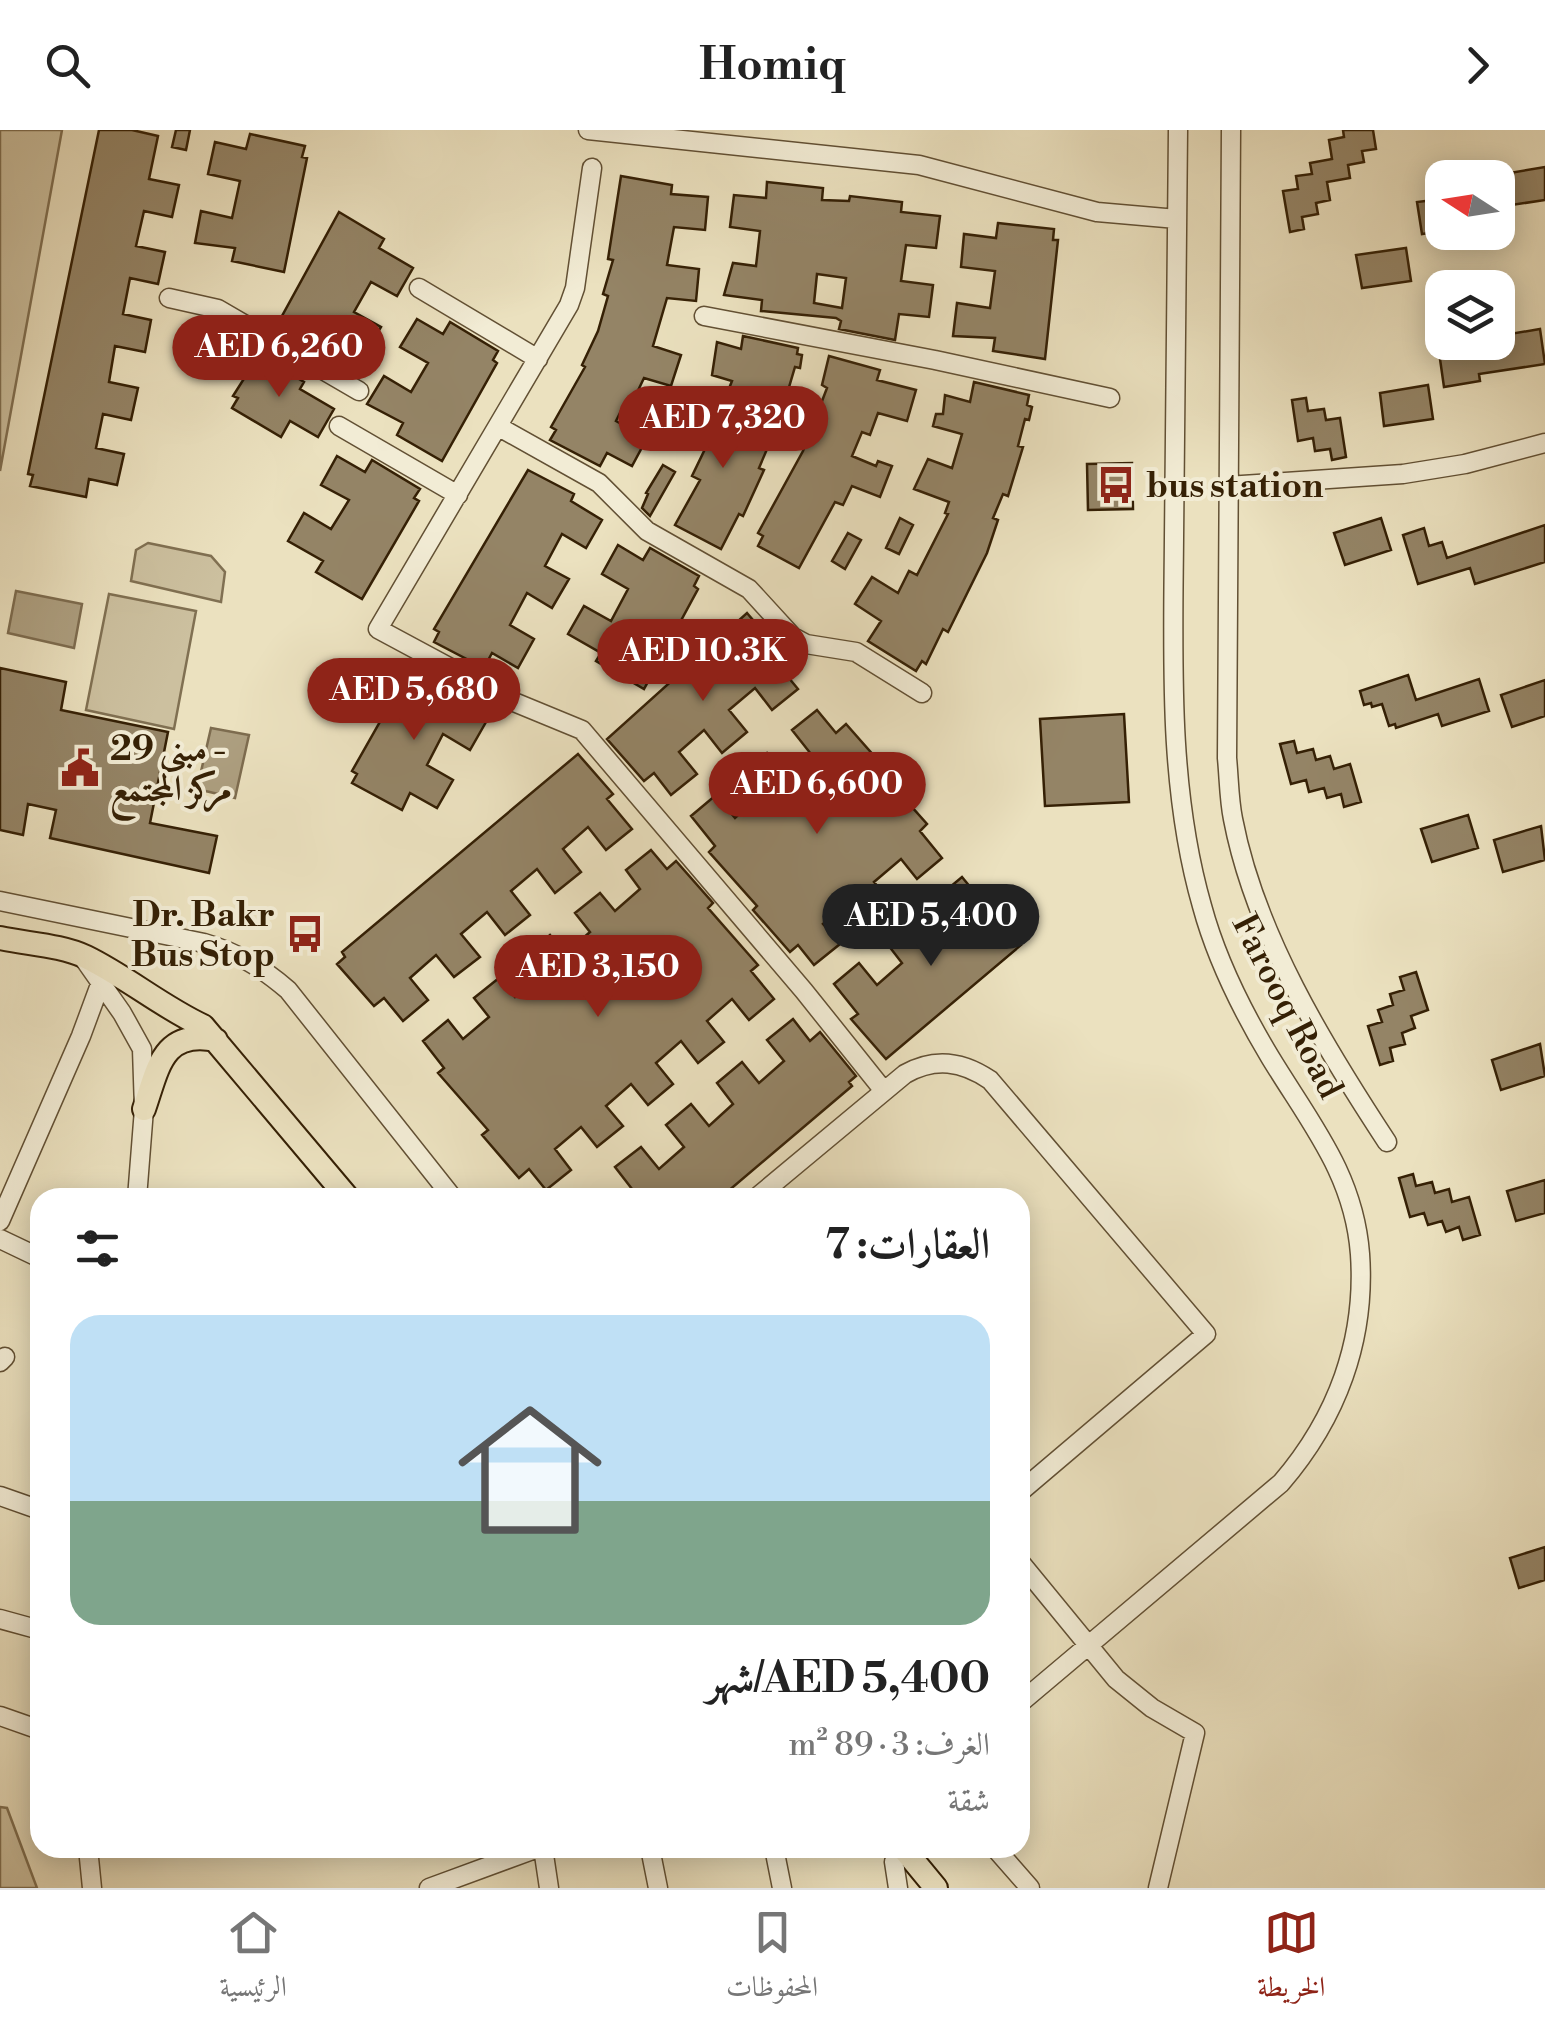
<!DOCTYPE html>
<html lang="ar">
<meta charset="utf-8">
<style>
body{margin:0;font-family:"Libre Bodoni",Amiri,serif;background:#f6f6f6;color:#222;direction:rtl;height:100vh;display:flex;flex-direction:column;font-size:38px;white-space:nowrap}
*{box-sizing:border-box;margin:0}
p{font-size:32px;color:#767676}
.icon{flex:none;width:55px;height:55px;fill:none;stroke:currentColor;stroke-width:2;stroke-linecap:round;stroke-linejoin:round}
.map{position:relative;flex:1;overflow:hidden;direction:ltr}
.sheet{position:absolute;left:30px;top:1058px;width:1000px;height:670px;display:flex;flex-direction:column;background:#fff;border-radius:30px;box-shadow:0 5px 25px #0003;direction:rtl}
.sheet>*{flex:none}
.needle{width:65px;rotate:282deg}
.controls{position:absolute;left:1425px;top:30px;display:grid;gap:20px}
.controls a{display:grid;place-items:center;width:90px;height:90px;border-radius:20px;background:#fff;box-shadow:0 5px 25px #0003;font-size:50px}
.price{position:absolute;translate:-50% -85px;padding:0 22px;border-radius:35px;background:#8f2418;color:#fff;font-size:32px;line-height:65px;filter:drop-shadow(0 2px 5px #0008)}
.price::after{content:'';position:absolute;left:50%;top:60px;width:30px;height:22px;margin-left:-15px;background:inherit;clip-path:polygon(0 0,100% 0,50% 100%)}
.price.selected{background:#222;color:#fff}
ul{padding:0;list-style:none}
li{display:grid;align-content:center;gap:20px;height:530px;padding:0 40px}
li span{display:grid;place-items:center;height:310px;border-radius:30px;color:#555}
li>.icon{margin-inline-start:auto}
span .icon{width:180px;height:180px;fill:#fffc;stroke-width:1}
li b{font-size:42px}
h2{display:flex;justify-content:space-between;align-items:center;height:120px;padding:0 40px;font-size:42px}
header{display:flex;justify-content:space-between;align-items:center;height:130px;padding:0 40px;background:#fff;font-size:45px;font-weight:800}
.tab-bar{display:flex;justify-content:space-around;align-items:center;height:140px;border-top:2px solid #e0e0e0;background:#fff;font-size:28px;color:#767676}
.tab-bar a{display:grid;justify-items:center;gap:5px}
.tab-bar .selected{color:#8f2418}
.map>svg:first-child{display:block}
.green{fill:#ccc09f;stroke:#807052;stroke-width:2.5}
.water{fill:#ad9f80;stroke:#7d6c4f;stroke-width:2.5}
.building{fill:#948466;stroke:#352005;stroke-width:2.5;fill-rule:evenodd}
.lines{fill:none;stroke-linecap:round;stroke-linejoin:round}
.minor-casing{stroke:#625034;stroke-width:21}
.major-casing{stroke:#352005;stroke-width:26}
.minor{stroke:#f2ecd5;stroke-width:18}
.major{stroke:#ebe1bf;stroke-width:22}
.labels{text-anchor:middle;stroke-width:8;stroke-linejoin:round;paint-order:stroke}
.poi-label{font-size:35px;font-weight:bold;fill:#352005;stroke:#f2ecd5;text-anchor:start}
.street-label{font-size:35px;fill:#352005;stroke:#f2ecd5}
</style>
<header><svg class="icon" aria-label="forward" viewBox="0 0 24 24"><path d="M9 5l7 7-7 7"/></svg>Homiq<svg class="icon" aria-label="search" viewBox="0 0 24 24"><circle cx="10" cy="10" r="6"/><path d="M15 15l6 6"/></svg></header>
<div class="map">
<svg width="1545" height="1758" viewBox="0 0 1545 1758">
<rect width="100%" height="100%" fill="#ebe1bf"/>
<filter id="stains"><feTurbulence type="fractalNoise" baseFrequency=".002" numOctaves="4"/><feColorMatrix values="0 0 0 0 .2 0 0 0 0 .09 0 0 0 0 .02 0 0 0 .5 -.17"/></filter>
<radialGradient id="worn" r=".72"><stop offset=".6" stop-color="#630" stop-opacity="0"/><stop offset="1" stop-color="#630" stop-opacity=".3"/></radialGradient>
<path class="green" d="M 0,0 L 62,0 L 0,341 Z
M 148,413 L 211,426 L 225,442 L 221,472 L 131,451 L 136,420 Z
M 109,464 L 196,481 L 174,599 L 86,580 Z
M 0,1677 L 7,1678 L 37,1758 L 0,1758 Z"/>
<path class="water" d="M 16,461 L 82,474 L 74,518 L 8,503 Z
M 211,598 L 249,605 L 235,668 L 197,659 Z"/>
<path class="building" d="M 99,0 L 132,0 L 158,6 L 149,49 L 179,55 L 172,87 L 144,81 L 136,116 L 165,122 L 158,154 L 130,148 L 123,184 L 151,190 L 145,222 L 115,216 L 109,252 L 138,258 L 131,290 L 103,284 L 96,318 L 124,324 L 117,355 L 89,349 L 86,367 L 30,356 L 33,345 L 28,344 Z
M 176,0 L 190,0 L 186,20 L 172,17 Z
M 1343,0 L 1373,0 L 1376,19 L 1362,21 L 1364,32 L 1348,35 L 1350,48 L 1327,52 L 1330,70 L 1316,73 L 1318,84 L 1302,87 L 1304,99 L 1290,102 L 1283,61 L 1298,59 L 1296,46 L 1312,44 L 1310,33 L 1332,29 L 1329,10 L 1344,7 Z
M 250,4 L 305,16 L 302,27 L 307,28 L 284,142 L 232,131 L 235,118 L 195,113 L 201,81 L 232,88 L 240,51 L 208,44 L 215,12 L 246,19 Z
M 1545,37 L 1545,70 L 1498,77 L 1498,45 Z
M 621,46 L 672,55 L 671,64 L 708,67 L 705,100 L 674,97 L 667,135 L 699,139 L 696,171 L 667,168 L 653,216 L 681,225 L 671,256 L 644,248 L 633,271 L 627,269 L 616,291 L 647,308 L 632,336 L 607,323 L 600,336 L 550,310 L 556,300 L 551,297 L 585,237 L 582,235 L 598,201 L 608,166 L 603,164 L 613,130 L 608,129 Z
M 767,52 L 823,58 L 822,70 L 849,71 L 850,66 L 902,72 L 901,82 L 940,86 L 936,118 L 906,115 L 901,151 L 933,155 L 929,187 L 899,184 L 895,210 L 839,199 L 841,191 L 836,188 L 761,181 L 762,170 L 724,165 L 733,133 L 756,136 L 760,101 L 730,97 L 734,65 L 766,68 ZM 817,144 L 846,148 L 842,178 L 814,173 Z
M 1442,69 L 1442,101 L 1422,104 L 1417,72 Z
M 339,82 L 384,109 L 379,118 L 413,138 L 397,166 L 371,152 L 354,182 L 381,197 L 364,225 L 339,210 L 329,227 L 280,198 L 286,188 L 282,186 Z
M 998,93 L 1054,99 L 1053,110 L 1058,110 L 1045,229 L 993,221 L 995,208 L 953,206 L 957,173 L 990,178 L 995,141 L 961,137 L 964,104 L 996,108 Z
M 1406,118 L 1411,151 L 1362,158 L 1356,125 Z
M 417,189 L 443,204 L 450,192 L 498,221 L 493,230 L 497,233 L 442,331 L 397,305 L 403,293 L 367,274 L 384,246 L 411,262 L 428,233 L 400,217 Z
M 1540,199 L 1545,234 L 1479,244 L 1480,251 L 1444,257 L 1439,222 L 1491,214 L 1498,212 L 1498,206 Z
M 743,206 L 798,218 L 797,224 L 802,225 L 800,238 L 795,237 L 787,264 L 797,267 L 791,279 L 728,261 L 732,251 L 712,245 L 717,212 L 741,219 Z
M 259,225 L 304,252 L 300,259 L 334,279 L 318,307 L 290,291 L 281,307 L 232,278 L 238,268 L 233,266 Z
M 829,226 L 880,240 L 877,250 L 916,260 L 907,291 L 878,283 L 870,305 L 862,302 L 852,326 L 876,336 L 878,331 L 892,336 L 880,367 L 852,356 L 843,375 L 835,372 L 799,438 L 758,416 L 763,406 L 758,403 L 803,321 L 827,258 L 822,255 Z
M 974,252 L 1029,265 L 1027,275 L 1032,277 L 1029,290 L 1025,289 L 1018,316 L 1023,317 L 1008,366 L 1003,364 L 993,388 L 998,390 L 987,423 L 948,502 L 943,499 L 926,534 L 922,531 L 916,541 L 868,511 L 881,491 L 855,474 L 872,447 L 898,463 L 909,441 L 917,445 L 948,384 L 945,383 L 949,372 L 914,359 L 928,329 L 952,338 L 962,304 L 933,296 L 936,284 L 943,284 L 945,265 L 970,272 Z
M 1428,255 L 1433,289 L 1384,296 L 1380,263 Z
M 1306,268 L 1308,281 L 1324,279 L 1326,290 L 1340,288 L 1346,327 L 1332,330 L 1330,319 L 1315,321 L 1313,308 L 1298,311 L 1292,270 Z
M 691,275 L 719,289 L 722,280 L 781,302 L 775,314 L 770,312 L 759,338 L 764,340 L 743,386 L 739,384 L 721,419 L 675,395 L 700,350 L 692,346 L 705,319 L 677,305 Z
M 337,326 L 365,342 L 372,330 L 420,359 L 414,368 L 419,371 L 362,469 L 316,442 L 323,431 L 288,411 L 304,383 L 331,399 L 349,370 L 321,355 Z
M 1132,333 L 1133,379 L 1088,380 L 1087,334 Z
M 663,335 L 675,342 L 650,386 L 642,378 L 648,364 L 646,363 Z
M 528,340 L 574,364 L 571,371 L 602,390 L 586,418 L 562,404 L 545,436 L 569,449 L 552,478 L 527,463 L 510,495 L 534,509 L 518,538 L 492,523 L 484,538 L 434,512 L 439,502 L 434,499 Z
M 900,388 L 913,395 L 899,424 L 886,418 Z
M 1381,388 L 1391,420 L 1345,435 L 1334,403 Z
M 1545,395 L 1545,432 L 1475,454 L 1470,438 L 1418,454 L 1403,405 L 1424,398 L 1429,416 L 1442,412 L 1447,428 Z
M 848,403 L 861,410 L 845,439 L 832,431 Z
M 618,415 L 643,430 L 650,418 L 699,446 L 694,456 L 698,459 L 644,559 L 596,531 L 601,523 L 568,504 L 584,476 L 611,491 L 628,459 L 602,444 Z
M 747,483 L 781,523 L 774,530 L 798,559 L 772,580 L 755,558 L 729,580 L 747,602 L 722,623 L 704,600 L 679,622 L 697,644 L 671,665 L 654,643 L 644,651 L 607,609 Z
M 0,538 L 66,552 L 61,580 L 168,602 L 150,693 L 217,706 L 209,743 L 50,708 L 56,680 L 28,674 L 23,705 L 0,700 Z
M 410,539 L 456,564 L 452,572 L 486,592 L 470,620 L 443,604 L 427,635 L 453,650 L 437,678 L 410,663 L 402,680 L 352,653 L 357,644 L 352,641 Z
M 1408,545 L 1416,570 L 1479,549 L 1489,581 L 1442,596 L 1438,584 L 1396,598 L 1395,594 L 1389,596 L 1382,574 L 1372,577 L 1371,573 L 1364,575 L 1360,561 Z
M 1545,550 L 1545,586 L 1512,597 L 1501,565 Z
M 817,580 L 836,603 L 846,594 L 883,636 L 879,640 L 927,694 L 920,701 L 942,728 L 917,749 L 901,729 L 874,752 L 891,772 L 865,792 L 849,772 L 823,794 L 840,814 L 814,835 L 798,815 L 790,822 L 753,780 L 757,776 L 709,722 L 715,716 L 691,686 L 716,665 L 735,688 L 759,666 L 741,643 L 767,623 L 786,646 L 811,624 L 792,600 Z
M 1124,584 L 1129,672 L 1045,676 L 1040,589 Z
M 1294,611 L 1297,623 L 1313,619 L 1316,630 L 1330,626 L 1334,639 L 1350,634 L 1361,672 L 1344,677 L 1341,664 L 1327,668 L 1324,658 L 1309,662 L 1306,650 L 1291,654 L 1280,614 Z
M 578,624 L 613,664 L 607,669 L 632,699 L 606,720 L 588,697 L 563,719 L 581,742 L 555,763 L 537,739 L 511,761 L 530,785 L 505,805 L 487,782 L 461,804 L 480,827 L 454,847 L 436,825 L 410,848 L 428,870 L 403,891 L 384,868 L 374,876 L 337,834 L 345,827 L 342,822 Z
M 1468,685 L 1478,718 L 1432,732 L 1421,699 Z
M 1541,696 L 1545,730 L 1503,742 L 1494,710 Z
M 651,720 L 667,739 L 676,731 L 713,773 L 708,778 L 758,835 L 751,841 L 774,869 L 749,890 L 732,869 L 707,891 L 724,912 L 698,933 L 681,911 L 656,933 L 673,954 L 648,975 L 631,954 L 606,976 L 623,996 L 597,1017 L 581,997 L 555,1019 L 571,1040 L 546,1060 L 529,1039 L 519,1048 L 482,1005 L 488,1000 L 438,943 L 444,938 L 423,911 L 448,890 L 463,909 L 489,887 L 474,868 L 499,848 L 515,867 L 540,845 L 525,826 L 550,805 L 565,824 L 590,802 L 575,783 L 600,763 L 615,781 L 640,759 L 626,740 Z
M 962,747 L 980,769 L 988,761 L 1026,804 L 1017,811 L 1021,815 L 886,929 L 851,889 L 858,884 L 834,854 L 859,833 L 877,855 L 902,833 L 885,811 L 910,791 L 928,813 L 954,790 L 937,768 Z
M 1416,842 L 1428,880 L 1411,886 L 1415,898 L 1402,903 L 1405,914 L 1390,918 L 1393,931 L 1380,935 L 1368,896 L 1382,892 L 1378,880 L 1393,875 L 1390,864 L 1404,860 L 1400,847 Z
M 793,889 L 810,911 L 820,902 L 856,946 L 849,952 L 852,956 L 720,1068 L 639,1068 L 615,1037 L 641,1017 L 659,1039 L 684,1017 L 666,995 L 691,974 L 709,996 L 733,974 L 717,953 L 742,932 L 759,953 L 784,931 L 767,910 Z
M 1540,914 L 1545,946 L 1501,960 L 1492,930 Z
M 1413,1044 L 1416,1056 L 1432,1052 L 1435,1063 L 1449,1059 L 1452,1072 L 1469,1067 L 1480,1105 L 1463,1110 L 1459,1097 L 1446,1102 L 1442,1091 L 1428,1095 L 1424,1083 L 1410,1087 L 1399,1048 Z
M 1545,1050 L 1545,1083 L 1516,1091 L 1507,1061 Z
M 1545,1417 L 1545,1450 L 1519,1458 L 1510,1428 Z"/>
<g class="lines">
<g class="minor-casing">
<path id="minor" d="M 588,0 L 919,35 L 1097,82 L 1177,89
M 1231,0 L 1227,628 C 1229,648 1229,670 1233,689 C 1255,804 1324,916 1387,1012
M 592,38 L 575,158 L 569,175 L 378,499 L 514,572 L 582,600 L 804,861 L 884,961
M 419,158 L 538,229
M 169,168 L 218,179 L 359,261
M 704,186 L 935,230 L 1110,268
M 339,296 L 458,365
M 499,297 L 599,353 L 647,401 L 749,459 L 793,507 L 806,514 L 856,522 L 922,563
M 1227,356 L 1403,344 L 1465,334 L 1545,313
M 0,771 L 204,813 C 238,823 261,837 288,860 L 453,1068
M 82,826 L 122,883 L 142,919 L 144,979 L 137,1068
M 756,1068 L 905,944 C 935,927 962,931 990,950 L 1206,1204 L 1020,1362
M 0,1091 L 81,906 L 101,852
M 0,1109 L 40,1128
M 0,1232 L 5,1227
M 0,1366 L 40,1380
M 1020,1432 L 1116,1549 L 1152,1578 L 1195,1603 L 1158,1758
M 0,1489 L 40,1500
M 1020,1573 L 1281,1353 C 1337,1288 1366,1210 1360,1124 C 1354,1044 1310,993 1270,927 C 1243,882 1216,828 1202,776 C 1168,658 1173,530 1174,408 C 1175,272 1176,136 1178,0
M 0,1586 L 40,1600
M 88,1718 L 92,1758
M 543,1718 L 549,1758
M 650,1718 L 658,1758
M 774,1718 L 782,1758
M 995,1718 L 1030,1758
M 429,1758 L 538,1718
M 898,1758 L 894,1732 L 905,1721"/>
</g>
<g class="major-casing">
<path id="major" d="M 0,808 C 27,814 61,815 86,827 C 127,847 162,877 203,896 L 348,1068
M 144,979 C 158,939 162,899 216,910
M 903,1718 L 936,1758"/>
</g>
<use href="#minor" class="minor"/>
<use href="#major" class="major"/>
</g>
<defs>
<g id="bus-bare" transform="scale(3)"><path d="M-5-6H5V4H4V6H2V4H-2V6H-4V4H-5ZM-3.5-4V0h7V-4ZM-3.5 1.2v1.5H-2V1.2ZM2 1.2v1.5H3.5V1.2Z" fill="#8f2418" stroke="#f2ecd5" stroke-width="2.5" paint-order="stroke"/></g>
<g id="civic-bare" transform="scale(3)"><path d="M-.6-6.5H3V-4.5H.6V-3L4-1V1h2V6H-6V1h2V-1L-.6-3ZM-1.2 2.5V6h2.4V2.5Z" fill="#8f2418" stroke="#f2ecd5" stroke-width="2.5" paint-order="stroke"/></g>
</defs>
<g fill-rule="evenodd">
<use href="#bus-bare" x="1116" y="355"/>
<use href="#civic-bare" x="80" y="638"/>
<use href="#bus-bare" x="305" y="804"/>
</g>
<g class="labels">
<g class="poi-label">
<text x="1146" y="367">bus station</text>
<text x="110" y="630">مبنى 29 -<tspan x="110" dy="40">مركز المجتمع</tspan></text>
<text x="275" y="796" text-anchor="end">Dr. Bakr<tspan x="275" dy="40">Bus Stop</tspan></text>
</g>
<g class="street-label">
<text transform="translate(1288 876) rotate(63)" y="12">Farooq Road</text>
</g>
</g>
<rect width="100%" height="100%" filter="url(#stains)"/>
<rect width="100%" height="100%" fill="url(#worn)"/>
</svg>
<div class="controls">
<a><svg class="needle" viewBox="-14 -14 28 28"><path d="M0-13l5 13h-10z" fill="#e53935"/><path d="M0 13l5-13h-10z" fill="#767676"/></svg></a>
<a><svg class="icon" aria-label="layers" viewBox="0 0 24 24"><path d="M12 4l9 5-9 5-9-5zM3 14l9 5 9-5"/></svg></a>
</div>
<b class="price" style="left:279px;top:270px">AED 6,260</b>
<b class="price" style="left:723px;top:341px">AED 7,320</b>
<b class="price" style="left:703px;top:574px">AED 10.3K</b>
<b class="price" style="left:414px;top:613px">AED 5,680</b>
<b class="price" style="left:817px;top:707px">AED 6,600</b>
<b class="price selected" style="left:931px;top:839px">AED 5,400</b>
<b class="price" style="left:598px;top:890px">AED 3,150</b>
<section class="sheet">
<h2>العقارات: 7<svg class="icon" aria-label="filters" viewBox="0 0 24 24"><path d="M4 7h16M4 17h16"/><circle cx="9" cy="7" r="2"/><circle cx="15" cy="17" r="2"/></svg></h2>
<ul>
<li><span style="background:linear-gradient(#bfe0f5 60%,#7fa58c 0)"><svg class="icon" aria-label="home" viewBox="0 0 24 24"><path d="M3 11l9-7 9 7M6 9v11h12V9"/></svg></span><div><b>AED 5,400/شهر</b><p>الغرف: 3 · 89 m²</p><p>شقة</p></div></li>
</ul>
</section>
</div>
<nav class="tab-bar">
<a class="selected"><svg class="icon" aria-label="map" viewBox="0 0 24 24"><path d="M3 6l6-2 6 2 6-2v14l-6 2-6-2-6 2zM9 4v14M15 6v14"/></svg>الخريطة</a>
<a><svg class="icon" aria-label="saved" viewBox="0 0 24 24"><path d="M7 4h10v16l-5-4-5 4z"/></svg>المحفوظات</a>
<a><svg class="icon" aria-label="home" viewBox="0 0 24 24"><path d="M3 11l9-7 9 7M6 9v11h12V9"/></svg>الرئيسية</a>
</nav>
